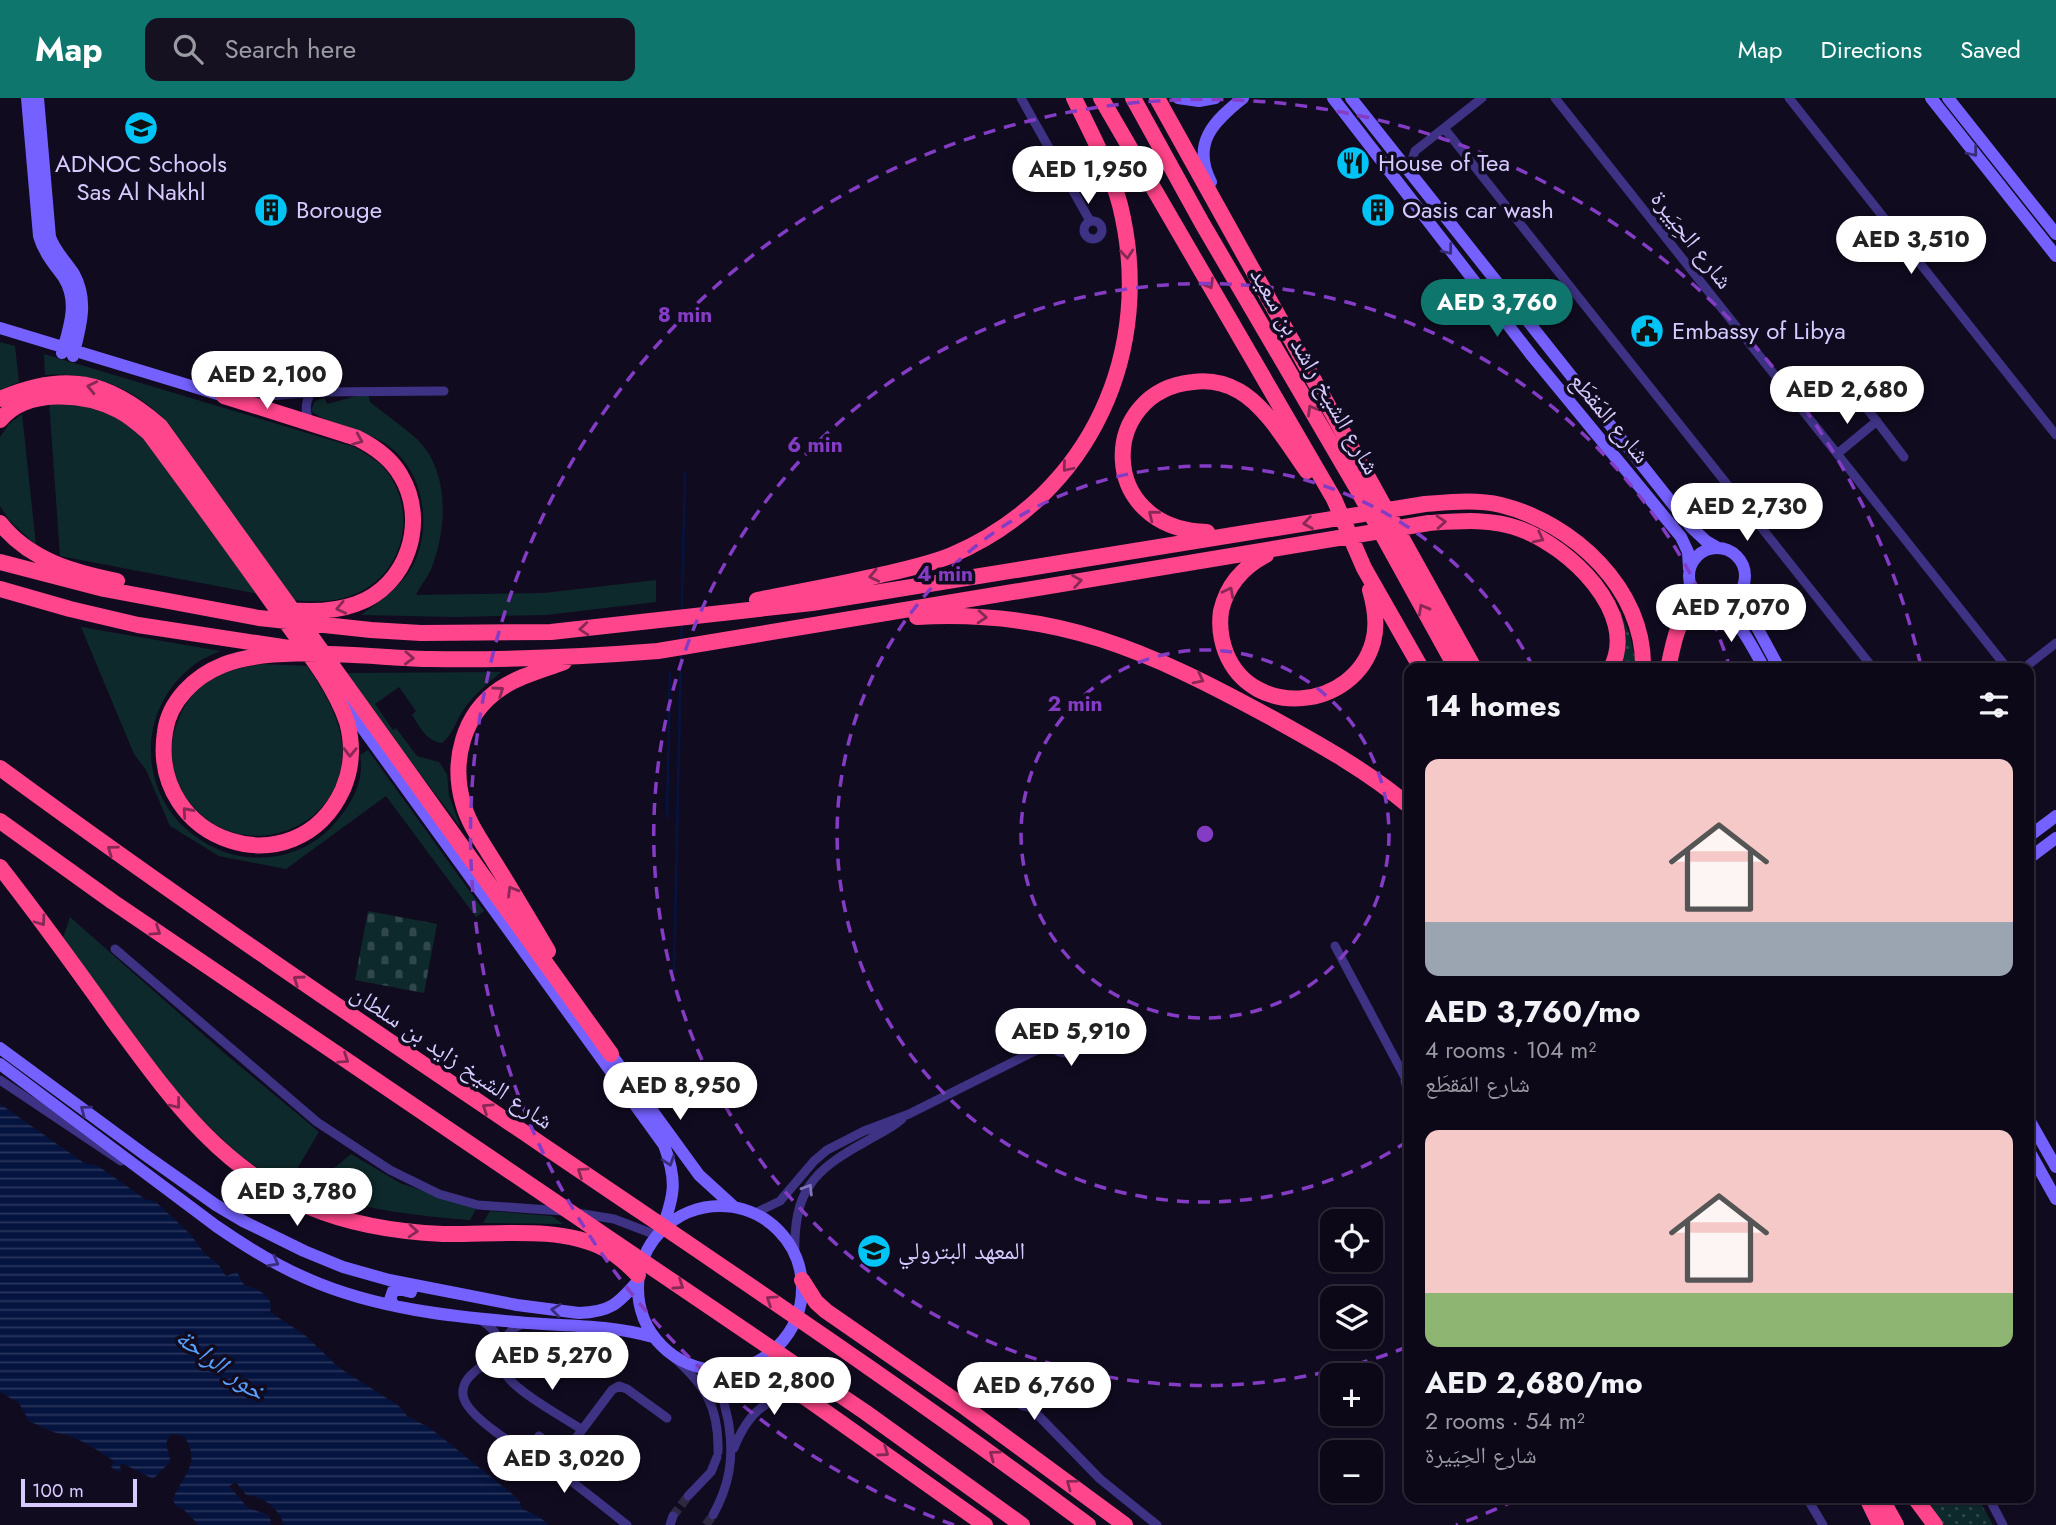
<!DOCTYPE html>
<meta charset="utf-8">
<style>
body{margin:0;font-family:Jost,"Noto Naskh Arabic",sans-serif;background:#161121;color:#f1f3f6;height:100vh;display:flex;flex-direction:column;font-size:26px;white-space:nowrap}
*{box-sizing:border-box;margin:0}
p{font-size:23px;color:#9a9aa2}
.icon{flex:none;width:38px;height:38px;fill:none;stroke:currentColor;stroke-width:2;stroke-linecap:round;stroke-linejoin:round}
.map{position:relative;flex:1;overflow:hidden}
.drawer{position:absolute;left:1404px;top:565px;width:630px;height:840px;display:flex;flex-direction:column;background:#0d0818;border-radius:14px;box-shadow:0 2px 5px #0004,0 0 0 2px #2d2937}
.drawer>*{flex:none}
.buttons{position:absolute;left:1320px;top:1111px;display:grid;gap:14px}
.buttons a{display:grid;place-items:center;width:63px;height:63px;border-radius:14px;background:#0d0818;box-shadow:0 2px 5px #0004,0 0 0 2px #2d2937;font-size:35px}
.scale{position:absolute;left:21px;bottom:18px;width:116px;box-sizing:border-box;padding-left:7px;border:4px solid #d6caff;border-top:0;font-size:19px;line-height:24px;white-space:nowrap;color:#d6caff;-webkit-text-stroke:5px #110b20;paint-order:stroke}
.price{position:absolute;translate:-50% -60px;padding:0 16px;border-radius:24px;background:#fff;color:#222;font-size:23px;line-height:46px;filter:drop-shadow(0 2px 4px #0008)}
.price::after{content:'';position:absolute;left:50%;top:42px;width:21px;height:16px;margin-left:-10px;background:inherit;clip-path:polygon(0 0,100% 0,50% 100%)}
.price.on{background:#0f766e;color:#fff}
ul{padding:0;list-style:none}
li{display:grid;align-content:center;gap:14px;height:371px;padding:0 21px}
li span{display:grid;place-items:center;height:217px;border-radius:14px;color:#555}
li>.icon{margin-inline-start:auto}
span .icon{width:126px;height:126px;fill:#fffc;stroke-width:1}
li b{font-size:30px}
h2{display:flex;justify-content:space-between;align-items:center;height:84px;padding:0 21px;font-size:30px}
header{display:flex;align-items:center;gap:42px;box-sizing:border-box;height:98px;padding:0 35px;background:#0f766e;color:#fff}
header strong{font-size:33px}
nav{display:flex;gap:38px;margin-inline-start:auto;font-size:24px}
.search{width:490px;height:63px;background:#161121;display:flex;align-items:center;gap:18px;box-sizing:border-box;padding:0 24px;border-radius:14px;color:#9a9aa2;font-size:26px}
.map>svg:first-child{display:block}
.grass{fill:url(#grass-dots)}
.cemetery{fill:url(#cemetery-stones)}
.green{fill:#0e292b}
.water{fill:url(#water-rules)}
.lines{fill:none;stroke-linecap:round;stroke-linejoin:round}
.stream{stroke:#05143f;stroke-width:2.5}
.street-tunnel{stroke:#2f2841;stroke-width:9;stroke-dasharray:9 4.5;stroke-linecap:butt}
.street{stroke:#3d3283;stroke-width:9}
.secondary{stroke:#7561ff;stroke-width:12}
.highway{stroke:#ff458b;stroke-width:16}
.oneway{stroke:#392d79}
.oneway2{stroke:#882856}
.oneway3{stroke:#8276bb}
.ring{fill:none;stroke:#843cc5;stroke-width:3.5;stroke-dasharray:12 9}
.labels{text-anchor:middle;stroke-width:7;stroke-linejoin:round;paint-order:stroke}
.poi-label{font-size:24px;fill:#d6caff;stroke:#110b20;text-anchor:start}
.street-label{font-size:24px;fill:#d6caff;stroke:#110b20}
.water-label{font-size:26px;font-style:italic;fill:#58a1ff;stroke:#110b20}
.centre{fill:#843cc5;stroke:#110b20;stroke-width:3.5}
.ring-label{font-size:21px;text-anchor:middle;font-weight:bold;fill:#843cc5;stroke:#110b20;stroke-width:7;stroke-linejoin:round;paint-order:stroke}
</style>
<header>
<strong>Map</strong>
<div class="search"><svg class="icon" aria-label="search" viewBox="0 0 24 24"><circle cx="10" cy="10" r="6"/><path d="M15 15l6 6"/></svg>Search here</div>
<nav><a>Map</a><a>Directions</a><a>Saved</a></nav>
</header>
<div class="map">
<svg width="2056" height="1427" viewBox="0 0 2056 1427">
<defs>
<pattern id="grass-dots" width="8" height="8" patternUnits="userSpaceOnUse" patternTransform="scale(1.75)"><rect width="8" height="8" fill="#0e292b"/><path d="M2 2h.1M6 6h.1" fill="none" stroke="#30474b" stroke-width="1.8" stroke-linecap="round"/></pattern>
<pattern id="cemetery-stones" width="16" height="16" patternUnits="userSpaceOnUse" patternTransform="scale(1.75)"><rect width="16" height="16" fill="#0e292b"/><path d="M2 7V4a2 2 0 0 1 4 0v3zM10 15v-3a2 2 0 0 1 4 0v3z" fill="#30474b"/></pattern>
<pattern id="water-rules" width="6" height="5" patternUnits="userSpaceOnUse" patternTransform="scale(1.75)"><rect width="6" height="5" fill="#05143f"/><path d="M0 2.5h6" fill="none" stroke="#29355c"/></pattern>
</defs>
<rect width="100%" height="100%" fill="#110b20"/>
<path class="grass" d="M 1619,510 L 1630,538 L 1637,570 L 1621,570 L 1624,534 Z
M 1927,1400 L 1978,1400 L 1993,1427 L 1943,1427 Z"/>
<path class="cemetery" d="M 368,813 L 437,826 L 424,895 L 355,882 Z"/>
<path class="green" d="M 0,244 L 15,248 L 19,284 L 0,292 Z
M 44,256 L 354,349 C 365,355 376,361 384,370 C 419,411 405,476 355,496 C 335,505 312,504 291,502 L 164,321 C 130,288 93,274 45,277 Z
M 368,295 L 370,304 C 385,316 402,328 417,341 C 450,374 447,429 432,469 C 428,479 420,488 416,497 L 544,495 L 656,482 L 656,504 L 546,517 L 457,519 L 361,517 C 380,503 400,490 412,469 C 434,429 424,369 383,344 C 365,333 320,324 311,312 L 315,303 L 325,300 L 327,306 Z
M 49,303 L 102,309 L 144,339 L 259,496 L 60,458 Z
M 22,316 L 36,447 L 9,422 L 0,408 L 0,339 L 9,326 Z
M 81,529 L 220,553 C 209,558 197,563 188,572 C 135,617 140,699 195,738 C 218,755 243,762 271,759 C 296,756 319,744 335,725 C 352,706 365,682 360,657 L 368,652 L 484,813 L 476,819 L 386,698 L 286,771 L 219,758 L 170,728 L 146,672 L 134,656 Z
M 264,566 L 307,568 C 322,590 340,619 342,646 C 349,736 232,773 184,696 C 170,673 168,645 179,620 C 194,583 227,570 264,566 Z
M 501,574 C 488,585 474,597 464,611 C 456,623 453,636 442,645 C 426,643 420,629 412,617 L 416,613 L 399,589 L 375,606 L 393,632 L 396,630 L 417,658 L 439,664 L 447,676 L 449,698 L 461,730 L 344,575 Z
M 70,819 L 223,954 L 319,1034 L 288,1086 L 263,1074 L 236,1054 L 175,996 L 63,840 Z
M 351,1056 L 400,1085 L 476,1111 L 470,1122 C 419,1118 371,1113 322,1096 L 321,1081 Z
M 490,1113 L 552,1118 L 563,1126 L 483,1125 Z"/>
<path class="water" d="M 0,1006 L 84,1065 L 98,1068 L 145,1101 L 156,1104 L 191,1137 L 205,1156 L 218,1166 L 226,1178 L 237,1174 L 244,1187 C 257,1191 275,1198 270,1214 L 306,1238 L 338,1269 L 399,1308 L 407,1318 L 430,1330 L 511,1395 L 520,1404 L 522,1411 L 538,1418 L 549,1427 L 284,1427 C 278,1409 265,1399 246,1397 L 236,1384 L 229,1388 L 248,1410 L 266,1416 L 271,1422 L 270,1427 L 199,1427 L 183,1411 L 176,1408 L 173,1401 C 183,1376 202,1366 184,1338 L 172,1336 C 161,1346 170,1352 170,1364 L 153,1381 L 124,1366 L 120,1367 L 121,1375 L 111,1369 L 114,1363 L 91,1348 L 71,1338 L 53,1334 L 29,1323 L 19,1305 L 0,1294 Z"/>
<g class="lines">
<path class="stream" d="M 682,512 L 685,375
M 681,544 L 682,526
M 667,719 L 670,574
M 674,873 L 681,554"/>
<path class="street-tunnel" d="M 673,1418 L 688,1398
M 706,1427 L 713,1417"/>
<path class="street" d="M 1021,0 L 1090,123
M 1555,0 L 2007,570
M 1789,0 L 2056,337
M 1444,30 L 1873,570
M 1408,73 L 1415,53 L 1482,0
M1084 132a9 9 0 1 1 18 0a9 9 0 1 1-18 0Z
M 311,294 C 305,305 304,315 311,325
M 246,300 L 318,294 L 444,293
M 1862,304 L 1904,359
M 1837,356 L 1877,323
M 2024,570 L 2056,545
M 1335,848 L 1409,987
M 115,851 L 317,1024 L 390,1072 L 439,1096 L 478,1107 L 563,1113
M1049 938a17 17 0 1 1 34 0a17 17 0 1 1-34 0Z
M 0,982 L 121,1063
M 1405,983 L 1409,999
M 577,1115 L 614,1121 L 656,1137
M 755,1115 L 780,1103 L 814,1063 L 827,1052 L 864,1033 L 909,1016 L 1051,945
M 795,1156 C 793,1094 812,1073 865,1044 C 878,1036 891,1031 902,1021
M 479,1221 C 513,1241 491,1256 506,1277 C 520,1296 561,1318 581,1331
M 524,1226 C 504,1231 502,1252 487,1264 C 477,1272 461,1281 463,1297 C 466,1323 545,1365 567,1380 C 587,1395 607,1411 627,1427
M 671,1257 C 705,1287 719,1308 718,1354
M1010 1289a20 20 0 1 1 40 0a20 20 0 1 1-40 0Z
M 1030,1309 L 1100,1381 L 1157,1427
M 539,1338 L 589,1375
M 734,1350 C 746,1320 767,1292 804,1302
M 564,1356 L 612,1292 L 619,1288 L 627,1291 L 667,1320
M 688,1398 L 711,1374 L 717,1359
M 1807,1400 L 1823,1427
M 1989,1400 L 2003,1427
M 713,1417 C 729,1388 734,1361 729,1328 C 728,1317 722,1305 724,1295 C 726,1286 733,1279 737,1271
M 670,1427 L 673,1418"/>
<path class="secondary" d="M 27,0 L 39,138 C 44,155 54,166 64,180 C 79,204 69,230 62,255
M 38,0 L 50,139 C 55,154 66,163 74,176 C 89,203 80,231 73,258
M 1178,0 L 1199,3 L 1215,0
M 1333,0 L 1532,258 L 1681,439 L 1688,454 L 1689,471
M 1351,0 L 1691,429 L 1706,443 L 1718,450
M 1931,0 L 2056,158
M 1948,0 L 2056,136
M 1211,84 C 1191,45 1214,23 1243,0
M 0,230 L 224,298
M1689 478a28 28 0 1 1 56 0a28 28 0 1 1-56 0Z
M 1743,489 L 1747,511 L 1779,570
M 1712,506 C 1739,519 1750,545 1764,570
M 345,606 L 664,1047 C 677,1082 675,1096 662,1131
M 2028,739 L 2056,718
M 2028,761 L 2056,740
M 0,950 L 148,1059 L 216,1107 L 243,1123 L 304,1153 L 343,1169 L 389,1182 L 517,1207 L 579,1215 C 610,1214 618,1206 637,1184
M 611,956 L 699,1077 L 733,1108
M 0,966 L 216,1128 C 245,1148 275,1167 308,1181 C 376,1211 454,1219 527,1225 C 570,1228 611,1227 653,1239
M 2028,1020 L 2056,1069
M 2028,1051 L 2056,1101
M638 1190a82 82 0 1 1 164 0a82 82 0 1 1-164 0Z
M 395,1208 L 390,1202 L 393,1193 L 399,1191 L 411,1194"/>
<path class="highway" d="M 1101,0 L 1334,401 L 1364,470 L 1421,570
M 1133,0 L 1202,125 L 1355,387 L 1456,570
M 1157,0 L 1474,570
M 224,298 L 357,340 C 375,349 391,360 401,378 C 428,423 408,488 356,506 C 334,514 310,514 288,512
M 0,301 C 65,273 107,282 160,328 L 611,956
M 0,322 C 27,290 84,295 118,312 C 130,318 140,327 149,335 C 194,396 239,457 283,520 C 306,552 334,586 347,624 C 353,646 352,670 343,691 C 296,794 148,744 165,634 C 169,603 195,578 223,567 C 273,546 374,560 431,561 C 507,562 583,559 658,553 L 1429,425 C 1459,423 1491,420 1520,431 C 1568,448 1640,515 1611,570
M 0,425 C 29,462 73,474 117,483
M 1207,434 C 1096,431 1098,293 1193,284 C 1208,282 1225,285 1239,293 C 1266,308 1289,348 1307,373
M 1266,457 C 1243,469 1227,487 1221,513 C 1219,527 1221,542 1226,555 C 1253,622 1354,612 1373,544 C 1378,526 1375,509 1370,492
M 0,464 L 104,491 L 259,520 L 371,532 L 421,535 L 551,534 L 812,505 L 1425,406 C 1450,404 1476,401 1501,407 C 1573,425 1645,491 1643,570
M 0,491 L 70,511 L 138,527 L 289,550
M 757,502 C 797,494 836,487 876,478 C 902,472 928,467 952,457 C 1091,397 1156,252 1120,107 C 1110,70 1091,35 1074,0
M 917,519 C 1057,511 1149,553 1270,619 C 1317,645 1368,673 1409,708
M 1668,570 C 1675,542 1675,517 1704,504
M 0,670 C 211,825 429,970 646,1117 C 795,1218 944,1319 1088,1427
M 0,723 L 113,804 L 865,1314 L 1022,1427
M 0,769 C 39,819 76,870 113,922 C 170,999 218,1069 309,1109 C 352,1127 398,1134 443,1136 C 493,1137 560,1127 605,1151 C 618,1157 628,1167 638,1177
M 548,853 C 530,823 512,792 493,762 C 482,744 468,725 463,705 C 451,663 463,616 500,591 C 519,578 543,572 564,564
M 802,1182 L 816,1204 L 826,1213 L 966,1310 L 1125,1427
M 746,1269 L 792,1290 L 985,1427
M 1867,1400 L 1880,1427
M 1881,1400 L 1896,1427
M 1915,1400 L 1935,1427"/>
</g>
<defs><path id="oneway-chevron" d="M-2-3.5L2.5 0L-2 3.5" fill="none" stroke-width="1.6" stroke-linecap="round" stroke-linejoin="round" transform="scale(1.75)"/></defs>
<g class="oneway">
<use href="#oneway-chevron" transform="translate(1973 54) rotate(52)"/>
<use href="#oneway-chevron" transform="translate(1448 152) rotate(52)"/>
<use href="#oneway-chevron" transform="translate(85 1012) rotate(-143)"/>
<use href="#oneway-chevron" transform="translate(669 1063) rotate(72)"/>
<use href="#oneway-chevron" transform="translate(274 1164) rotate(29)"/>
<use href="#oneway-chevron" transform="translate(556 1212) rotate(-173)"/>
</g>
<g class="oneway2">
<use href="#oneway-chevron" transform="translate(1127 156) rotate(85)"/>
<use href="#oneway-chevron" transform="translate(1209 186) rotate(60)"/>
<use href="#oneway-chevron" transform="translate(92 289) rotate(-167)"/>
<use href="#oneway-chevron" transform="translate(1312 312) rotate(-120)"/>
<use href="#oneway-chevron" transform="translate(358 342) rotate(23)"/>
<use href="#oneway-chevron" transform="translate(1067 369) rotate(130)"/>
<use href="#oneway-chevron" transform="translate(1153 417) rotate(-141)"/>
<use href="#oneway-chevron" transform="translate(1441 424) rotate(-4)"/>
<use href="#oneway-chevron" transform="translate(1308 425) rotate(171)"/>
<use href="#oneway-chevron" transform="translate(1539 440) rotate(27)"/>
<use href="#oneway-chevron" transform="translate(874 478) rotate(168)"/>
<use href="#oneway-chevron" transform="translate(1077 483) rotate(-9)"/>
<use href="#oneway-chevron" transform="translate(1229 494) rotate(-63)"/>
<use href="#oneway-chevron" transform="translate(341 510) rotate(168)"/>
<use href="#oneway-chevron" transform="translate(1423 511) rotate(-119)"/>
<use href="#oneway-chevron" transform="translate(982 519) rotate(4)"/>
<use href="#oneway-chevron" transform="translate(584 531) rotate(175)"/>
<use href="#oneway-chevron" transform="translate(409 560) rotate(2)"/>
<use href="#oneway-chevron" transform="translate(1199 581) rotate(27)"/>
<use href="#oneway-chevron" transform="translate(499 593) rotate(-35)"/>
<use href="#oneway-chevron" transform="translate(350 654) rotate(91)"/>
<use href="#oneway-chevron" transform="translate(187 714) rotate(-132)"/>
<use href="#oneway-chevron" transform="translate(112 752) rotate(-144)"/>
<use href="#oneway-chevron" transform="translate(512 793) rotate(-121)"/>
<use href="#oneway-chevron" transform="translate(41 823) rotate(54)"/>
<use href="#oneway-chevron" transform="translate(156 833) rotate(34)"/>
<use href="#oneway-chevron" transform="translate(298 882) rotate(-145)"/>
<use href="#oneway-chevron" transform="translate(344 961) rotate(34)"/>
<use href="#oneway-chevron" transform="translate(176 1006) rotate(51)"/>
<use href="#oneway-chevron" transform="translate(487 1010) rotate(-146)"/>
<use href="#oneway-chevron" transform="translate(582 1074) rotate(-146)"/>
<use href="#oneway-chevron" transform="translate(413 1133) rotate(4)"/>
<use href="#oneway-chevron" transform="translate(679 1187) rotate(34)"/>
<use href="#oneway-chevron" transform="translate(771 1202) rotate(-146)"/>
<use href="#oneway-chevron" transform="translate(884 1354) rotate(35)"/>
<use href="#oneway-chevron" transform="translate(994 1357) rotate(-144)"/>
<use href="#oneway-chevron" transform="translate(1071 1386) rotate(-143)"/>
</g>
<use class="oneway3" href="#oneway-chevron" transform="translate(808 1091) rotate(-58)"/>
<g class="ring">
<circle cx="1205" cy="736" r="184"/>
<path d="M1408 1043A368 368 0 1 1 1533 569"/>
<path d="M1407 1249A551 551 0 1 1 1730 570"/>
<path d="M1516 1402A735 735 0 0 1 1456 1427M954 1427A735 735 0 1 1 1920 564"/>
</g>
<defs>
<g id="school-disc" transform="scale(1.75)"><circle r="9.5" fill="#00c4f5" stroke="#110b20"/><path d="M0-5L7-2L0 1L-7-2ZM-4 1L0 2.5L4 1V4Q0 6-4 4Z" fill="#111"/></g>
<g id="restaurant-disc" transform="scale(1.75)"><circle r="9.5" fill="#00c4f5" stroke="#110b20"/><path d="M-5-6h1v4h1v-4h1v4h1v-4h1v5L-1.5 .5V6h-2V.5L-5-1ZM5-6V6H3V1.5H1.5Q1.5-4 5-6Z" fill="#111"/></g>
<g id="building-disc" transform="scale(1.75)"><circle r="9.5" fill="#00c4f5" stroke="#110b20"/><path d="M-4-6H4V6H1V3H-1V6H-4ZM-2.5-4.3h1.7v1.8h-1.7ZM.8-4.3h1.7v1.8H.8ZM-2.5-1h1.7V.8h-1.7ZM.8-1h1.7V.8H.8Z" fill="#111"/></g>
<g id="civic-disc" transform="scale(1.75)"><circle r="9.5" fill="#00c4f5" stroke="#110b20"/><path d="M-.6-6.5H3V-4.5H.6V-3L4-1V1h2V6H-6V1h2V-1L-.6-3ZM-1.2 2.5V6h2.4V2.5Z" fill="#111"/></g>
</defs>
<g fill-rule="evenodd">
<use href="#school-disc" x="141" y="30"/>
<use href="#restaurant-disc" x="1353" y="65"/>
<use href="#building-disc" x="271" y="112"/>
<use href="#building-disc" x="1378" y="112"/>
<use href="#civic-disc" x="1647" y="233"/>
<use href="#school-disc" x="874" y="1153"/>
</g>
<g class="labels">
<g class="poi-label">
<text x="1378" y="73">House of Tea</text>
<text x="141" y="74" text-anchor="middle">ADNOC Schools<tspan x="141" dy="28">Sas Al Nakhl</tspan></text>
<text x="296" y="120">Borouge</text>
<text x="1402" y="120">Oasis car wash</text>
<text x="1672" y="241">Embassy of Libya</text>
<text x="898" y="1161">المعهد البترولي</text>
</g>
<g class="street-label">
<text transform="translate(1692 142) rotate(52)" y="8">شارع الحِيَيرة</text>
<text transform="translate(1315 273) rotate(60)" y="8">شارع الشيخ راشد بن سعيد</text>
<text transform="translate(1610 320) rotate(50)" y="8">شارع المَقطَع</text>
<text transform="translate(452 959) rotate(34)" y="8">شارع الشيخ زايد بن سلطان</text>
</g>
<g class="water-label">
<text transform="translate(221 1266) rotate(36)" y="9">خور الراحة</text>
</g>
</g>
<circle cx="1205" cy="736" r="10" class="centre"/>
<g class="ring-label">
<text x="685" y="224">8 min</text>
<text x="815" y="354">6 min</text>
<text x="945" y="483">4 min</text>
<text x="1075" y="613">2 min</text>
</g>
</svg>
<div class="buttons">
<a><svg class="icon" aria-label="locate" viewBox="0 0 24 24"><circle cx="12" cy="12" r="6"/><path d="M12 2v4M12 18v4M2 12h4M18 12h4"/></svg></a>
<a><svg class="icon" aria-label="layers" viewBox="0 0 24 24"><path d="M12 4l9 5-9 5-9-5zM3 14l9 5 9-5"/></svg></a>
<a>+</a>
<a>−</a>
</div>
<div class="scale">100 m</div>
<b class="price" style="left:1088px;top:108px">AED 1,950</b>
<b class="price" style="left:1911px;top:178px">AED 3,510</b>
<b class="price on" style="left:1497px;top:241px">AED 3,760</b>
<b class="price" style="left:267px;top:313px">AED 2,100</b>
<b class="price" style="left:1847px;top:328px">AED 2,680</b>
<b class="price" style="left:1747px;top:445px">AED 2,730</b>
<b class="price" style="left:1731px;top:546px">AED 7,070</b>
<b class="price" style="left:1071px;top:970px">AED 5,910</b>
<b class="price" style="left:680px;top:1024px">AED 8,950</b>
<b class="price" style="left:297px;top:1130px">AED 3,780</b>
<b class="price" style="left:552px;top:1294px">AED 5,270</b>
<b class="price" style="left:774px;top:1319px">AED 2,800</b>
<b class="price" style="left:1034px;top:1324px">AED 6,760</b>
<b class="price" style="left:564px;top:1397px">AED 3,020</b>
<section class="drawer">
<h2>14 homes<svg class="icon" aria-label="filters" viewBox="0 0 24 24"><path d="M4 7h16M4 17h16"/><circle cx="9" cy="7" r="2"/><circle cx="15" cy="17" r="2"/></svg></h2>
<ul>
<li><span style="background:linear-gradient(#f6c9c9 75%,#9aa5b1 0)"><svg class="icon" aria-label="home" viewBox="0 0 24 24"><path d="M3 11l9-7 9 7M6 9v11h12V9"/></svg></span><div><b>AED 3,760/mo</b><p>4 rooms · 104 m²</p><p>شارع المَقطَع</p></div></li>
<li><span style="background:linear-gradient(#f6c9c9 75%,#8fb573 0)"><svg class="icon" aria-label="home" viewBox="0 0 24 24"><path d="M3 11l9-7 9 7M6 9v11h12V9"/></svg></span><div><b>AED 2,680/mo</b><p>2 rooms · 54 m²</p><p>شارع الحِيَيرة</p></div></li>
</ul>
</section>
</div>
